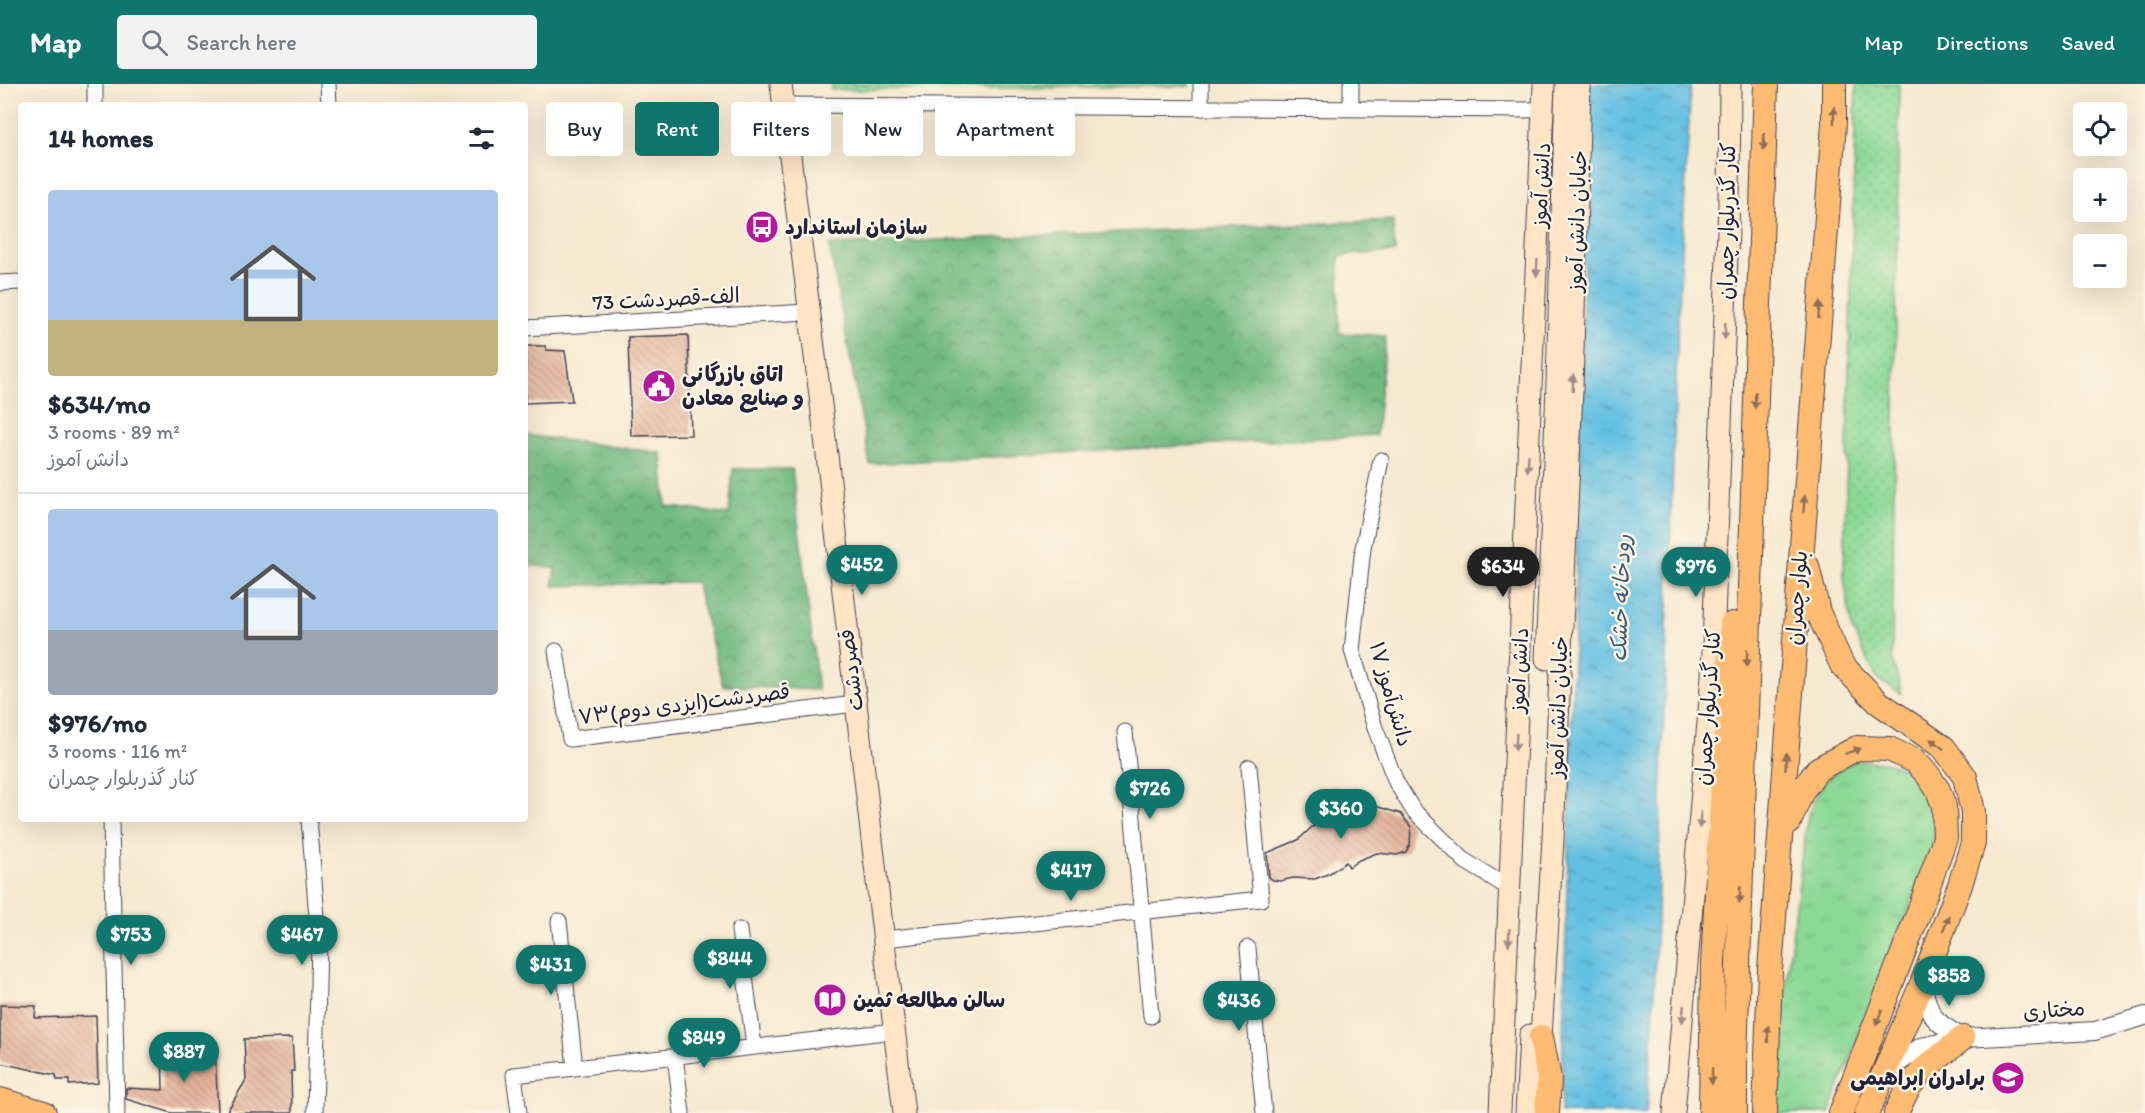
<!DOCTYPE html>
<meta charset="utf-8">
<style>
body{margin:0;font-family:Itim,"Playpen Sans Arabic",sans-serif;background:#f2f2f3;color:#1f2937;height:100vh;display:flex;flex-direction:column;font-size:22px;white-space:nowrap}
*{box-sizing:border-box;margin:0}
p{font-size:20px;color:#747a83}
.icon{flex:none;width:33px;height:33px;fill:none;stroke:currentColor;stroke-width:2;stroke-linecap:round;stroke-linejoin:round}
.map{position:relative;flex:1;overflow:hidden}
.side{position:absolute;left:18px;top:18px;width:510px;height:720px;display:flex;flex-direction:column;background:#fff;border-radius:6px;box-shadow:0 6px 24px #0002}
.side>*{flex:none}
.guide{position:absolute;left:546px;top:18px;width:570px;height:54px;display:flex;gap:12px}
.controls{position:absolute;left:2073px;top:18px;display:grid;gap:12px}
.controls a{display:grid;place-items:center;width:54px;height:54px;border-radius:6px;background:#fff;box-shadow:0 6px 24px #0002;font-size:30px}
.price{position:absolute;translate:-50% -51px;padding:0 14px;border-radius:21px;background:#0f766e;color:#fff;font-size:20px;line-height:39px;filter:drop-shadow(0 2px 3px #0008)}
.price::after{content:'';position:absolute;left:50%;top:36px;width:18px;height:14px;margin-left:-9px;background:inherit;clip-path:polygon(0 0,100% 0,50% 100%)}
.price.active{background:#222;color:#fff}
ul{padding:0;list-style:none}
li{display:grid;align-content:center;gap:12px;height:318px;padding:0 30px}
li+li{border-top:2px solid #e0e1e3}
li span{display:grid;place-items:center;height:186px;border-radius:6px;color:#555}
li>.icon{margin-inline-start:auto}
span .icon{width:108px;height:108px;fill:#fffc;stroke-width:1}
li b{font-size:26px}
h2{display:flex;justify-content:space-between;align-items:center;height:72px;padding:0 30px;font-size:26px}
.tag{padding:0 21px;border-radius:6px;background:#fff;box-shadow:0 6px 24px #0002;font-size:21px;line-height:54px}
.tag.active{background:#0f766e;color:#fff}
header{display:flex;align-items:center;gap:36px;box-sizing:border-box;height:84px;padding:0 30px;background:#0f766e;color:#fff}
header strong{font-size:28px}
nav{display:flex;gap:33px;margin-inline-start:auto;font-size:21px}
.search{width:420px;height:54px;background:#f2f2f3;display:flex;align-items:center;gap:15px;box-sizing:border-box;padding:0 21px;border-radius:6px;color:#747a83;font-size:22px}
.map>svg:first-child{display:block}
.grass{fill:url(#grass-tufts);stroke:#577e68;stroke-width:1.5}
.forest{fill:url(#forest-crowns);stroke:#4a6e5d;stroke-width:1.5}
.park{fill:url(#park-dots);stroke:#577e68;stroke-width:1.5}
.water{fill:url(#water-ripples);stroke:#42718e;stroke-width:1.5}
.building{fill:url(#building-back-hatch)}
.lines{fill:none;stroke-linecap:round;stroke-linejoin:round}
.minor-casing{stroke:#424051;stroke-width:17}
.tertiary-casing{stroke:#424051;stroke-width:20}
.secondary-casing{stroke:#424051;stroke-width:23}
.primary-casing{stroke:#424051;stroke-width:26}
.minor{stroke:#fff;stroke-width:15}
.tertiary{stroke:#fff;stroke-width:18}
.secondary{stroke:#ffe4c6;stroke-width:21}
.primary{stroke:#ffbb71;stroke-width:24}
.oneway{fill:#906e56}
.oneway2{fill:#9c8d87}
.labels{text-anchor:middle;stroke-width:5;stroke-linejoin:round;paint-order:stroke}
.street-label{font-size:21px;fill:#22223b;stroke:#fcf5e5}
.poi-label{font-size:21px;font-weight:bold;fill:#22223b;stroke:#fcf5e5;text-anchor:start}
.water-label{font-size:22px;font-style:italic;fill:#395975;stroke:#fcf5e5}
</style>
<header>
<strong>Map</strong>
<div class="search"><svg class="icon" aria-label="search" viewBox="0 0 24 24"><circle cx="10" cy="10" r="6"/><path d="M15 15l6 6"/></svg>Search here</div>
<nav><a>Map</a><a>Directions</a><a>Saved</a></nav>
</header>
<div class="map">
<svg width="2145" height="1029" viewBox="0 0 2145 1029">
<defs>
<pattern id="grass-tufts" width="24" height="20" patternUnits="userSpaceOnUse" patternTransform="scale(1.5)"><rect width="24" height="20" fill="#8cd996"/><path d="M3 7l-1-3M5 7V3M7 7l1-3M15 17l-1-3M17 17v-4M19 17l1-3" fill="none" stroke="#78ba82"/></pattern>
<pattern id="forest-crowns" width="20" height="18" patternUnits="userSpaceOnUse" patternTransform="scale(1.5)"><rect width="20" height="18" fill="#71b97f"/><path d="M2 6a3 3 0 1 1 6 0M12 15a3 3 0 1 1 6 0" fill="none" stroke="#5c9669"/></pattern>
<pattern id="park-dots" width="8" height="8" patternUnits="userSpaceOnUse" patternTransform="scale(1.5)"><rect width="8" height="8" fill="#8cd996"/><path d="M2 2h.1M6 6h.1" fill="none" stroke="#78ba82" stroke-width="1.8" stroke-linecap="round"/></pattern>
<pattern id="water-ripples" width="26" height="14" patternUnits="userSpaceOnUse" patternTransform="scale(1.5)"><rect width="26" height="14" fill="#63c0e1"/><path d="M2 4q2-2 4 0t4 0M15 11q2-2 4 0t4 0" fill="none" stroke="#519cb8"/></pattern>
<pattern id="building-back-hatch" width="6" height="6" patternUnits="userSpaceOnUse" patternTransform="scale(1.5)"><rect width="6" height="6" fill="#e3b39b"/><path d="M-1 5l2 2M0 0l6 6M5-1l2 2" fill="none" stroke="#c29a86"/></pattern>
</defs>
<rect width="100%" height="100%" fill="#fcf5e5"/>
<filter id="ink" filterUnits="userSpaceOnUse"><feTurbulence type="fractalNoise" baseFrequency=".0167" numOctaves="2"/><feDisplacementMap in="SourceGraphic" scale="12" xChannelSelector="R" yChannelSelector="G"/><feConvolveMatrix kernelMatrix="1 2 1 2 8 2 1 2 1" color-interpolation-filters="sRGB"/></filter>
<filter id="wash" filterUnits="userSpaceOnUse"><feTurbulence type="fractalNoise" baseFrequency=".008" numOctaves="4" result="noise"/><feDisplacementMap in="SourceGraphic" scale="24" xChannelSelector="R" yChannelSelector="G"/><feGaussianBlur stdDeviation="1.35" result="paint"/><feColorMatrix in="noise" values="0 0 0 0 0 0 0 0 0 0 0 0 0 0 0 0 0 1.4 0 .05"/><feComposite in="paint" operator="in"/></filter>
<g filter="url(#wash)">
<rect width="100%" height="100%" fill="#f6e9d0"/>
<path class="grass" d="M 1856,677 C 1866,678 1879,677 1889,679 C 1935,692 1939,726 1932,766 L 1829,1029 L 1775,1029 L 1778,962 L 1808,731 C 1821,700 1824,692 1856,677 Z"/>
<path class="forest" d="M 1393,136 L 1395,168 L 1339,172 L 1339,249 L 1386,252 L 1376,351 L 870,380 L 829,161 Z
M 525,351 L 662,369 L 666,422 L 729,431 L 733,385 L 792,385 L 818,606 L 723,602 L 696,498 L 553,502 L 555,484 L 525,481 Z"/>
<path class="park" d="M 831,0 L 1190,0 L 1190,2 L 831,6 Z
M 1856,0 L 1899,0 L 1892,574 L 1902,610 L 1877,595 L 1852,545 L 1844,493 Z"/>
<path class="water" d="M 1589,0 L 1691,0 L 1678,237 L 1653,942 L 1646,1029 L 1561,1029 Z"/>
<g id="blocks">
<path class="building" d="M 688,251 L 691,351 L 631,352 L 628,253 Z
M 526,262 L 545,262 L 546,266 L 565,267 L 572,317 L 525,319 Z
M 1334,705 L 1369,716 L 1369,720 L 1401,730 L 1411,743 L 1410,760 L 1406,768 L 1397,771 L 1377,769 L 1359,776 L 1349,783 L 1346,778 L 1330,789 L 1315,795 L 1293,794 L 1280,797 L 1273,796 L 1269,793 L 1267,769 L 1298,756 L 1312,743 L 1328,734 Z
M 0,921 L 36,922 L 35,934 L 96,932 L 98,999 L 69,1001 L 69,996 L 57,996 L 56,991 L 0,979 Z
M 292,954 L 294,987 L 291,987 L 292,1029 L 226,1029 L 246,996 L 244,955 Z
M 215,964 L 218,1029 L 172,1029 L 126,1015 L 126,1004 L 163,1006 L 162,965 Z"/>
</g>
</g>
<g filter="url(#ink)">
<use href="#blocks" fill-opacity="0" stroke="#424051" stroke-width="1.5"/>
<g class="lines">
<g class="minor-casing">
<path id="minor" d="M 95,0 L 95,21
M 328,0 L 329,21
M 784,21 L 1544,26
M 1201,24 L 1201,0
M 1351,25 L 1351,0
M 0,199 L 21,198
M 525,244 L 808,228
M 1381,376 L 1363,464 L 1352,566 L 1375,644 L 1396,698 L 1413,726 L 1465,777 L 1509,804
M 556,567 L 570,655 L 855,620
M 1125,648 L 1151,932
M 111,735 L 117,1029
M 309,735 L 319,858 L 315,1029
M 559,837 L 575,984
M 739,846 L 754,962
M 884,855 L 1261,815 L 1249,683
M 1248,864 L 1264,1029
M 675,972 L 682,1029
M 519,1029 L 514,991 L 894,947"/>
</g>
<g class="tertiary-casing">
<path id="tertiary" d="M 1922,900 C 1930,934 1933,937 1963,954
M 1884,989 L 1921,963 L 1963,954 L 2095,947 L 2145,932"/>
</g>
<g class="secondary-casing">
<path id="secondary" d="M 781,0 L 821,320 L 904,1029
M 1546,575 L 1556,329 L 1566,0
M 1540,969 L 1553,755 L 1572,305 L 1580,0
M 1500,1029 L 1544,0
M 1526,1029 L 1530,951
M 1674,1029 L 1712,592 L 1729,117 L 1730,0"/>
</g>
<g class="primary-casing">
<path id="primary" d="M 1807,482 L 1818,528 L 1842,581 L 1878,618 L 1944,664 L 1965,693 L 1973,727 L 1973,759 L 1960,801 L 1922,900 L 1867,1029
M 1789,738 L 1802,707 L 1818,685 L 1857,664 L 1889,665 L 1915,677 L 1928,691 L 1938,706 L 1944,722 L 1945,754 L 1917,833 L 1841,1029
M 1541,953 L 1549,994 L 1547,1029
M 0,1016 L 44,1029
M 1711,1029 L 1713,879 L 1732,540
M 1735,1029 L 1735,976 L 1766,0
M 1765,1029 L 1770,886 L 1834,40 L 1834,0
M 1896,1029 L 1908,1004 L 1924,985 L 1963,954"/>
</g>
<use href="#minor" class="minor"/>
<use href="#tertiary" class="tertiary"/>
<use href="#secondary" class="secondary"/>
<use href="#primary" class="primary"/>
</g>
<defs><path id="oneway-solid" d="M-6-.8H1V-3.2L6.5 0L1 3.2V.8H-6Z" transform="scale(1.5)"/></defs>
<g class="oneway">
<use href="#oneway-solid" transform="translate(1834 31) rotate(-89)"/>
<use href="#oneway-solid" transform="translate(1764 58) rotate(92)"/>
<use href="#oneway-solid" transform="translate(1819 226) rotate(-86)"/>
<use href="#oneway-solid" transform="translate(1755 316) rotate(92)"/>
<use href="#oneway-solid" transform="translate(1804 420) rotate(-86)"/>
<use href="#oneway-solid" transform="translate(1747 574) rotate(92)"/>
<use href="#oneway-solid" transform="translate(1937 660) rotate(-143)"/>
<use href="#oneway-solid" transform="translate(1853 667) rotate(-18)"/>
<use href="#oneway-solid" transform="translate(1786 677) rotate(-86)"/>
<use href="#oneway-solid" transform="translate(1740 811) rotate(92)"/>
<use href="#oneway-solid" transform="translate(1946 839) rotate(-69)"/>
<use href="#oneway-solid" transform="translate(1879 933) rotate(111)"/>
<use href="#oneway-solid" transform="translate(1768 950) rotate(-88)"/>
<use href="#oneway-solid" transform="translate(1712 992) rotate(91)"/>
</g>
<g class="oneway2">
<use href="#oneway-solid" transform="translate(1537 184) rotate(93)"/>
<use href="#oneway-solid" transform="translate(1725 247) rotate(92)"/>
<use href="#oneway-solid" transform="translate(1573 299) rotate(-88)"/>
<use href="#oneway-solid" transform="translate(1528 379) rotate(93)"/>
<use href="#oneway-solid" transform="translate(1516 658) rotate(93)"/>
<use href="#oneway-solid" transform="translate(1700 736) rotate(95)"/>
<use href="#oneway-solid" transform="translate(1509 853) rotate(93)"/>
<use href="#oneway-solid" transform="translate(1683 930) rotate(95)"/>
</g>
</g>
<defs>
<g id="bus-disc" transform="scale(1.725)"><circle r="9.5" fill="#b5179e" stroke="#fcf5e5"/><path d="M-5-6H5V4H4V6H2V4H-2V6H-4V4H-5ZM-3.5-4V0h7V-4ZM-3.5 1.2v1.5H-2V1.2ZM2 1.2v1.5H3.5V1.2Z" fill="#fff"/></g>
<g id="civic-disc" transform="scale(1.725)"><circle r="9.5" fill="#b5179e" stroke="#fcf5e5"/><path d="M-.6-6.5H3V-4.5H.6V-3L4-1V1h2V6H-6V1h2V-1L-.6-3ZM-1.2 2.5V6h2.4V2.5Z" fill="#fff"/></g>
<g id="library-disc" transform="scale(1.725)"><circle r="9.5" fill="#b5179e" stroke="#fcf5e5"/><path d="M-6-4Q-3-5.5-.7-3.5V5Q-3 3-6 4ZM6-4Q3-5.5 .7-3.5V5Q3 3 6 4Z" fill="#fff"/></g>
<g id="school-disc" transform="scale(1.725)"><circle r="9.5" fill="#b5179e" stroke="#fcf5e5"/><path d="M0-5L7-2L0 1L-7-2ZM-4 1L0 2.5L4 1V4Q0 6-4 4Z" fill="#fff"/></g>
</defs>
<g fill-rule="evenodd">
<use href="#bus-disc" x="762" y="143"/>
<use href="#civic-disc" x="659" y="302"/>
<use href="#library-disc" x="830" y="916"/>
<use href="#school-disc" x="2008" y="994"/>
</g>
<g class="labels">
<g class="street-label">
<text transform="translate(1541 101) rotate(-87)" y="7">دانش آموز</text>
<text transform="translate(1577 137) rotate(-88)" y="7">خیابان دانش آموز</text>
<text transform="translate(1727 137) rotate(-89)" y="7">کنار گذربلوار چمران</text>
<text transform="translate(666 215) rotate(-3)" y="7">73 الف-قصردشت</text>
<text transform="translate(1797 514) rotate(-86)" y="7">بلوار چمران</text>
<text transform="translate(851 586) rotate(-97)" y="7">قصردشت</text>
<text transform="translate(1519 586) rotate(-87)" y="7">دانش آموز</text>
<text transform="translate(1391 610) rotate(74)" y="7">دانش‌آموز ۱۷</text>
<text transform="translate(684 620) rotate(-7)" y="7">۷۳قصردشت(ایزدی دوم)</text>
<text transform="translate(1558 623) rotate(-88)" y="7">خیابان دانش آموز</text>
<text transform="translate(1708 623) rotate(-86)" y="7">کنار گذربلوار چمران</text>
<text transform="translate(2054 926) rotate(-4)" y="7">مختاری</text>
</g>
<g class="poi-label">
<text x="785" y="150">سازمان استاندارد</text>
<text x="682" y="297">اتاق بازرگانی<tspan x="682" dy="24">و صنایع معادن</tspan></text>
<text x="853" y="923">سالن مطالعه ثمین</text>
<text x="1985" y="1001" text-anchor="end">برادران ابراهیمی</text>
</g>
<g class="water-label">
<text transform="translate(1620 514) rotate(-88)" y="8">رودخانه خشک</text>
</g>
</g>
</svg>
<div class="controls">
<a><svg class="icon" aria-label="locate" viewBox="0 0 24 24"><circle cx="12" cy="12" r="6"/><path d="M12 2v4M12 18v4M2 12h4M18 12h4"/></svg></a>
<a>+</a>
<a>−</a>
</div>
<b class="price" style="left:862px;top:512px">$452</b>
<b class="price active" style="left:1503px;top:514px">$634</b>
<b class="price" style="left:1696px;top:514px">$976</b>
<b class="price" style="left:1150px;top:736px">$726</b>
<b class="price" style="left:1341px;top:756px">$360</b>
<b class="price" style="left:1071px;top:818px">$417</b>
<b class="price" style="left:131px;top:882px">$753</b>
<b class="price" style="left:302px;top:882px">$467</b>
<b class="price" style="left:730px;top:906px">$844</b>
<b class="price" style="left:551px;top:912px">$431</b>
<b class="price" style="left:1949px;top:923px">$858</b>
<b class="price" style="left:1239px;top:948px">$436</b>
<b class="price" style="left:704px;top:985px">$849</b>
<b class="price" style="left:184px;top:999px">$887</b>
<div class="guide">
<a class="tag">Buy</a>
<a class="tag active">Rent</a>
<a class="tag">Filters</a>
<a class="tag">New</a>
<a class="tag">Apartment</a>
</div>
<section class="side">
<h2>14 homes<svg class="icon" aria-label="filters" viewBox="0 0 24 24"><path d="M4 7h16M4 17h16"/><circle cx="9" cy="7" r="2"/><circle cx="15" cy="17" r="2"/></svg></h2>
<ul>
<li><span style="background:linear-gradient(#a9c7e8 70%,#c2b280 0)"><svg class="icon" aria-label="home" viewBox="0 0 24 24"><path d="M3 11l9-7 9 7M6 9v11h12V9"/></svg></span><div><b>$634/mo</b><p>3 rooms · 89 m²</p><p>دانش آموز</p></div></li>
<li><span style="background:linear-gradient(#a9c7e8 65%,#9aa5b1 0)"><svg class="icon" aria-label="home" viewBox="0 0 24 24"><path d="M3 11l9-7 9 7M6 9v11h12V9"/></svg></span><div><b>$976/mo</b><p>3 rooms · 116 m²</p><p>کنار گذربلوار چمران</p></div></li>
</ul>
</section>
</div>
